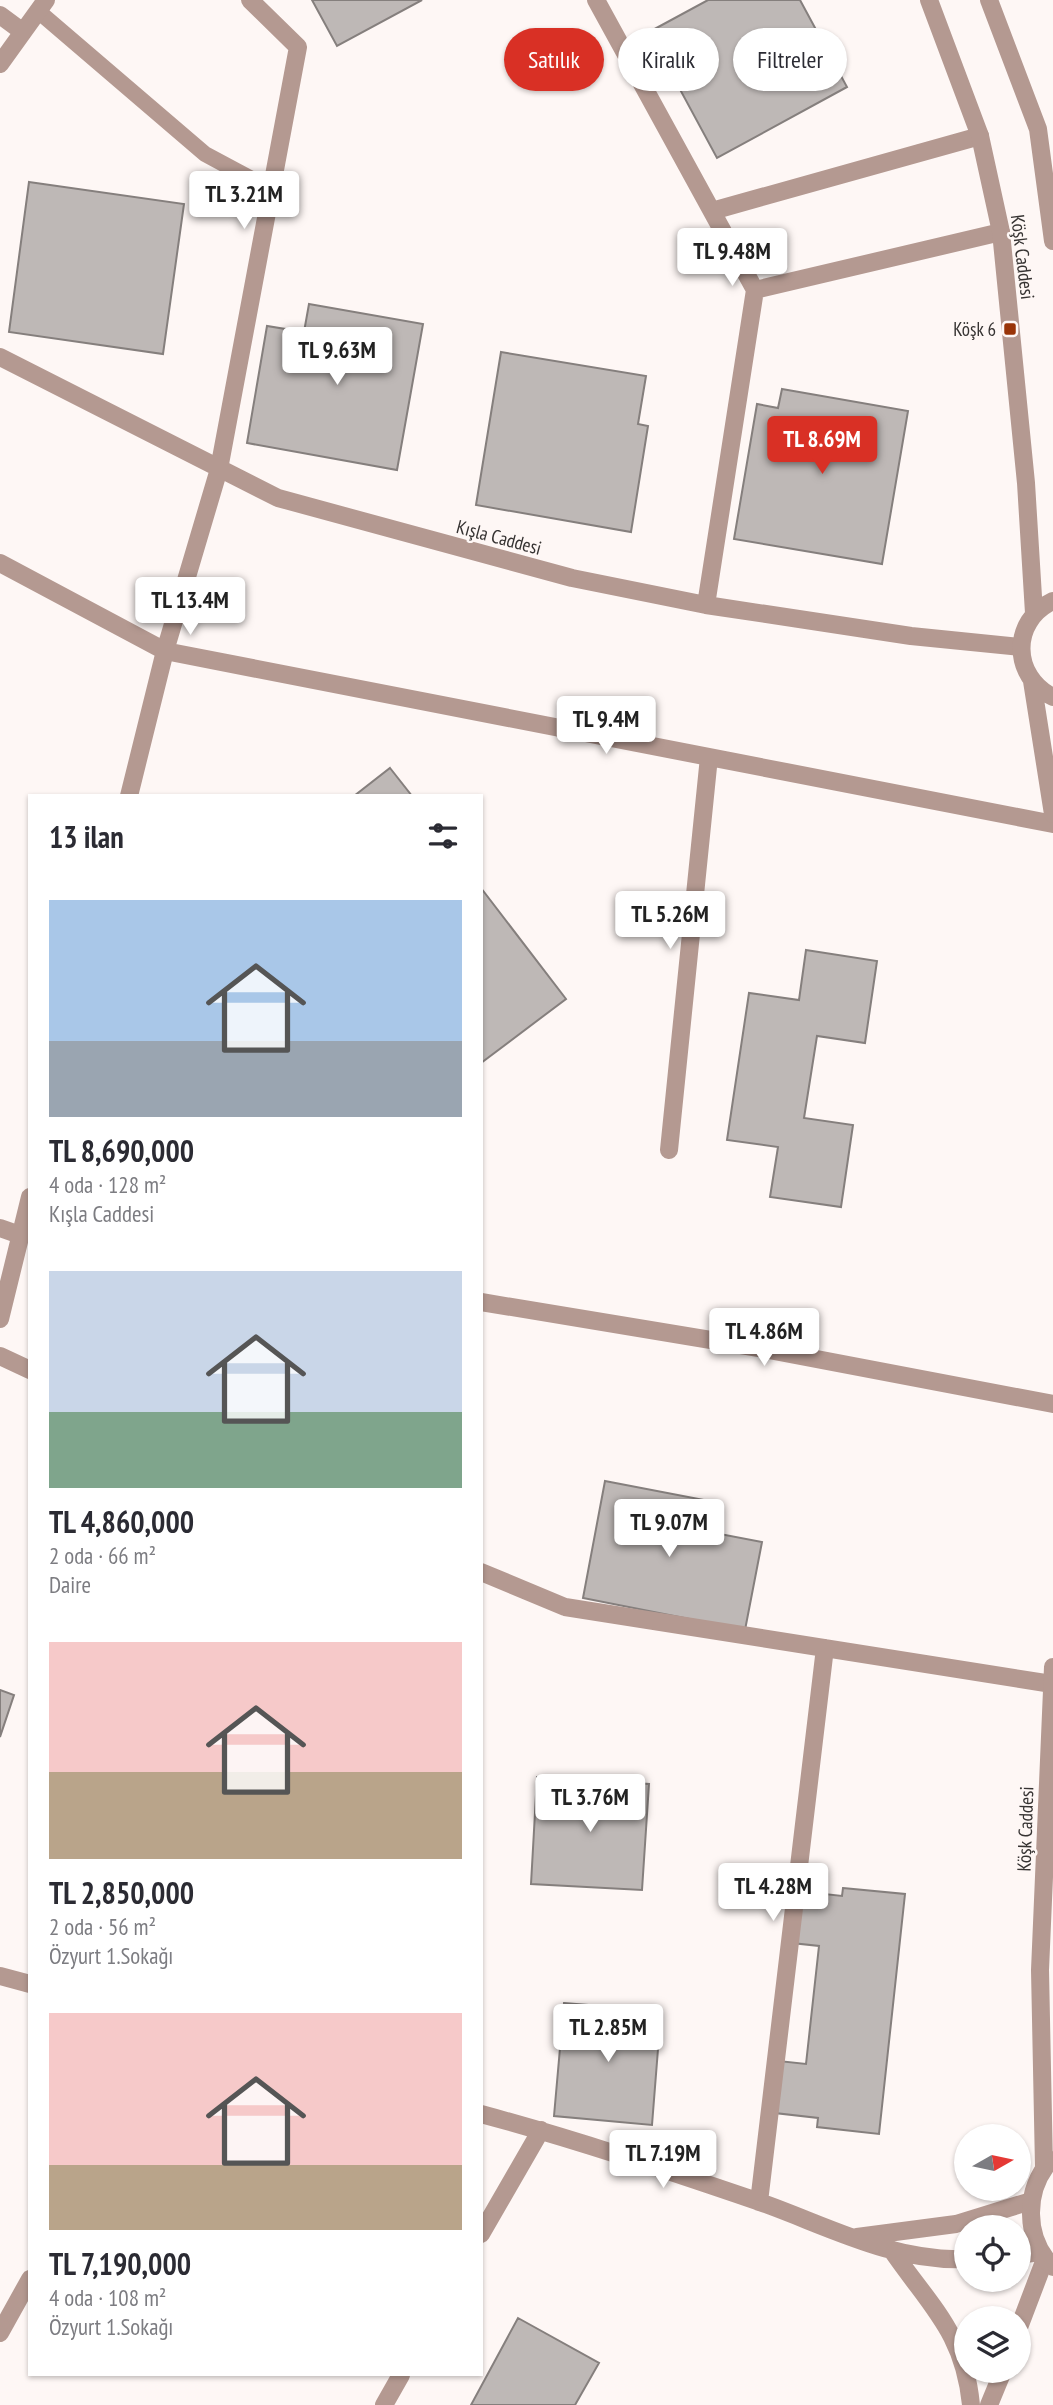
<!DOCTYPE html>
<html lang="tr">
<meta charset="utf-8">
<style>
body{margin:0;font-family:"PT Sans Narrow",sans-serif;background:#f2f2f3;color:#2b2b33;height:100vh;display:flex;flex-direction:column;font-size:26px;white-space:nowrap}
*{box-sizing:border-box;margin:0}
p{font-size:23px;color:#7c7c81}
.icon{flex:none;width:38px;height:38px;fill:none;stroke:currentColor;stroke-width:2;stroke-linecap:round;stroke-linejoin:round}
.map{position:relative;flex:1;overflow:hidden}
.sheet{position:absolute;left:28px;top:794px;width:455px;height:1582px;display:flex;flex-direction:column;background:#fff;border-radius:0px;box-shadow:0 2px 5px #0004}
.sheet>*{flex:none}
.hud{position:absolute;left:504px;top:28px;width:443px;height:63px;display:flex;gap:14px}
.needle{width:46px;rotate:81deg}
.tools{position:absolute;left:954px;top:2124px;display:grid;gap:14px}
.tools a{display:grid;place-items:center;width:77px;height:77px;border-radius:50%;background:#fff;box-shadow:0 2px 5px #0004;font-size:35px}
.price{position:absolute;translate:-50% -60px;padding:0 16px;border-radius:7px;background:#fff;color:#222;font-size:23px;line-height:46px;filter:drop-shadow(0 2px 4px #0008)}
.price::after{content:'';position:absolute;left:50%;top:42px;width:21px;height:16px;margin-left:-10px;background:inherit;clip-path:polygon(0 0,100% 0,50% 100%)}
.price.selected{background:#d93025;color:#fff}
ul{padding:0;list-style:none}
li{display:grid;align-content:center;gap:14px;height:371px;padding:0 21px}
li span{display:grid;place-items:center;height:217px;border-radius:0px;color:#555}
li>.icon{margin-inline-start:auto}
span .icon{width:126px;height:126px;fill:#fffc;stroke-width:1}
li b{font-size:30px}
h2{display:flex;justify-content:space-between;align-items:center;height:84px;padding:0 21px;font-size:30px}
.pill{padding:0 24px;border-radius:32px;background:#fff;box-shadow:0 2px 5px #0004;font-size:24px;line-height:63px}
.pill.selected{background:#d93025;color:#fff}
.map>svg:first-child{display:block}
.building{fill:#beb8b6;stroke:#857f7d;stroke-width:2}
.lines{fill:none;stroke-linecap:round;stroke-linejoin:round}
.service{stroke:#b49991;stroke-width:16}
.minor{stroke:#b49991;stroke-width:18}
.tertiary{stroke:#b49991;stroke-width:18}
.poi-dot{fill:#993408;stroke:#fef7f5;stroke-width:2.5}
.labels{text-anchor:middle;stroke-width:5;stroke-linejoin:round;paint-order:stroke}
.street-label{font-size:19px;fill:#363332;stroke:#fef7f5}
.poi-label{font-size:19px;fill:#363332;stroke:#fef7f5;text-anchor:end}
</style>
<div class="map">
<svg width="1053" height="2405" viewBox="0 0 1053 2405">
<rect width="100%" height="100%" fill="#fef7f5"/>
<path class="building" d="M 312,0 L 422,0 L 337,46 Z
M 708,0 L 800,0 L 847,87 L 717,158 L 649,32 Z
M 29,182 L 184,204 L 163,354 L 9,332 Z
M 309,304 L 423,324 L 397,470 L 247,443 L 267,326 L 304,332 Z
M 501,352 L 646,376 L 638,424 L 648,426 L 631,532 L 476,505 Z
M 782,389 L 908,411 L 882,564 L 734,539 L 757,404 L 778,408 Z
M 390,768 L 412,796 L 354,796 Z
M 481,888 L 566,999 L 481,1063 Z
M 806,950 L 877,961 L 865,1043 L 817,1036 L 804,1118 L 853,1125 L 841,1207 L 770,1197 L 778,1147 L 727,1140 L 749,993 L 799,1000 Z
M 605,1481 L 704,1500 L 699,1530 L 762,1542 L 745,1630 L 583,1598 Z
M 0,1690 L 14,1695 L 0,1737 Z
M 537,1777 L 649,1784 L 642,1890 L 531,1884 Z
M 843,1888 L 905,1894 L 879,2134 L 817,2127 L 818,2118 L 775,2113 L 779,2061 L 806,2064 L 819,1946 L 792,1943 L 798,1891 L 842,1896 Z
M 564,2003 L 661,2011 L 652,2125 L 554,2116 Z
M 518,2318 L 599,2363 L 575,2405 L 471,2405 Z"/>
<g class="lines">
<path class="service" d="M 38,11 L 205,154 L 272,190"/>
<path class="minor" d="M 596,0 L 755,290 L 706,605
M 0,15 L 23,32
M 0,64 L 46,0
M 712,211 L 980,136
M 755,290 L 1001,232
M 0,357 L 278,498 L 572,578 L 706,605 L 911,636 L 1021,647
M 0,563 L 165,651 L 1053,824
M 129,796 L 165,651 L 219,469 L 298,47 L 250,0
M 669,1150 L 709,757
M 0,1228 L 20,1235
M 481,1302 L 759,1348 L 1053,1404
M 0,1319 L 30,1197
M 0,1356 L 30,1370
M 481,1572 L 565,1607 L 1052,1684
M 0,1976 L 30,1984
M 481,2114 C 574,2139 666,2170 757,2201 C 826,2225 891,2262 966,2259
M 759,2202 L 825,1648
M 481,2234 L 541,2130
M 857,2237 L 956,2224 L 1031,2201
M 893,2252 C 931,2307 964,2333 971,2405
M 1018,2255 L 1040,2252
M 1018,2330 L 1045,2259
M 0,2333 L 30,2279
M 384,2405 L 401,2375
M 989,2405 L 1003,2371"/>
<path class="tertiary" d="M 929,0 L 980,136 L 1001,232 L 1026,483 L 1034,613
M 989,0 L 1038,129 L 1053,241
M 1053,601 C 1010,621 1012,677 1053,697
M 1032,681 L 1053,814
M 1051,2160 C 1024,2190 1024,2238 1053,2267
M 1044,2167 L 1040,1970 L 1053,1667"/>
</g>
<rect class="poi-dot" x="1003" y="322" width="14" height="14" rx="3.5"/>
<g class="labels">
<g class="street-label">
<text transform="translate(1023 257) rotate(83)" y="7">Köşk Caddesi</text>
<text transform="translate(499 537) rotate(15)" y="7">Kışla Caddesi</text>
<text transform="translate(1025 1829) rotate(-88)" y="7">Köşk Caddesi</text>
</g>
<g class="poi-label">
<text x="996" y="336">Köşk 6</text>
</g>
</g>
</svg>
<div class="tools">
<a><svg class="needle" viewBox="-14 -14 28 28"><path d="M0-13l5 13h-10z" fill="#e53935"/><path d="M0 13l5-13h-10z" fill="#7c7c81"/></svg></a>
<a><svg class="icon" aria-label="locate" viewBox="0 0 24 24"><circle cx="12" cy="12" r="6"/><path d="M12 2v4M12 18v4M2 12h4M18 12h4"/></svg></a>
<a><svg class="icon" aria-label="layers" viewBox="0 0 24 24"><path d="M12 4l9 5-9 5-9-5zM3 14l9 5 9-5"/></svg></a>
</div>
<b class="price" style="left:244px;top:231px">TL 3.21M</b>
<b class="price" style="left:732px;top:288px">TL 9.48M</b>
<b class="price" style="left:337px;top:387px">TL 9.63M</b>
<b class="price selected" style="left:822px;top:476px">TL 8.69M</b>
<b class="price" style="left:190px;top:637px">TL 13.4M</b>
<b class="price" style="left:606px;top:756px">TL 9.4M</b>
<b class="price" style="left:670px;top:951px">TL 5.26M</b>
<b class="price" style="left:764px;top:1368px">TL 4.86M</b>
<b class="price" style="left:669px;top:1559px">TL 9.07M</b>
<b class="price" style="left:590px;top:1834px">TL 3.76M</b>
<b class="price" style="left:773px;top:1923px">TL 4.28M</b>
<b class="price" style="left:608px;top:2064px">TL 2.85M</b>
<b class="price" style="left:663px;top:2190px">TL 7.19M</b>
<div class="hud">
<a class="pill selected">Satılık</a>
<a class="pill">Kiralık</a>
<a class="pill">Filtreler</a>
</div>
<section class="sheet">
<h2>13 ilan<svg class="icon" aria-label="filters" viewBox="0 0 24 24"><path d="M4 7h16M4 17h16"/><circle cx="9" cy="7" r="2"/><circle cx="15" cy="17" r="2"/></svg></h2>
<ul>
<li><span style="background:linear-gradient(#a9c7e8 65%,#9aa5b1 0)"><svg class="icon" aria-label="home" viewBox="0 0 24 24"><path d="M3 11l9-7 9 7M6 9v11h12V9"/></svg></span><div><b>TL 8,690,000</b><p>4 oda · 128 m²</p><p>Kışla Caddesi</p></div></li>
<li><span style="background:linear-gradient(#c9d6e8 65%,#7fa58c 0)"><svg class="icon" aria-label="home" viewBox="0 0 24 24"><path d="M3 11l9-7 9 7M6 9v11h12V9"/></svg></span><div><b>TL 4,860,000</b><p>2 oda · 66 m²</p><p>Daire</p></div></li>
<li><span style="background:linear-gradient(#f6c9c9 60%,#b9a48a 0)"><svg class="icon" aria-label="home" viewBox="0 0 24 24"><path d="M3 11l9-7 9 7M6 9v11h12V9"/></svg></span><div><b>TL 2,850,000</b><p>2 oda · 56 m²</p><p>Özyurt 1.Sokağı</p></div></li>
<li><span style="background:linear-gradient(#f6c9c9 70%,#b9a48a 0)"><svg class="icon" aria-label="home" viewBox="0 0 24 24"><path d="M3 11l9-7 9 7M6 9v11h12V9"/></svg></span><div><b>TL 7,190,000</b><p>4 oda · 108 m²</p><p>Özyurt 1.Sokağı</p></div></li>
</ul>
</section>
</div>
